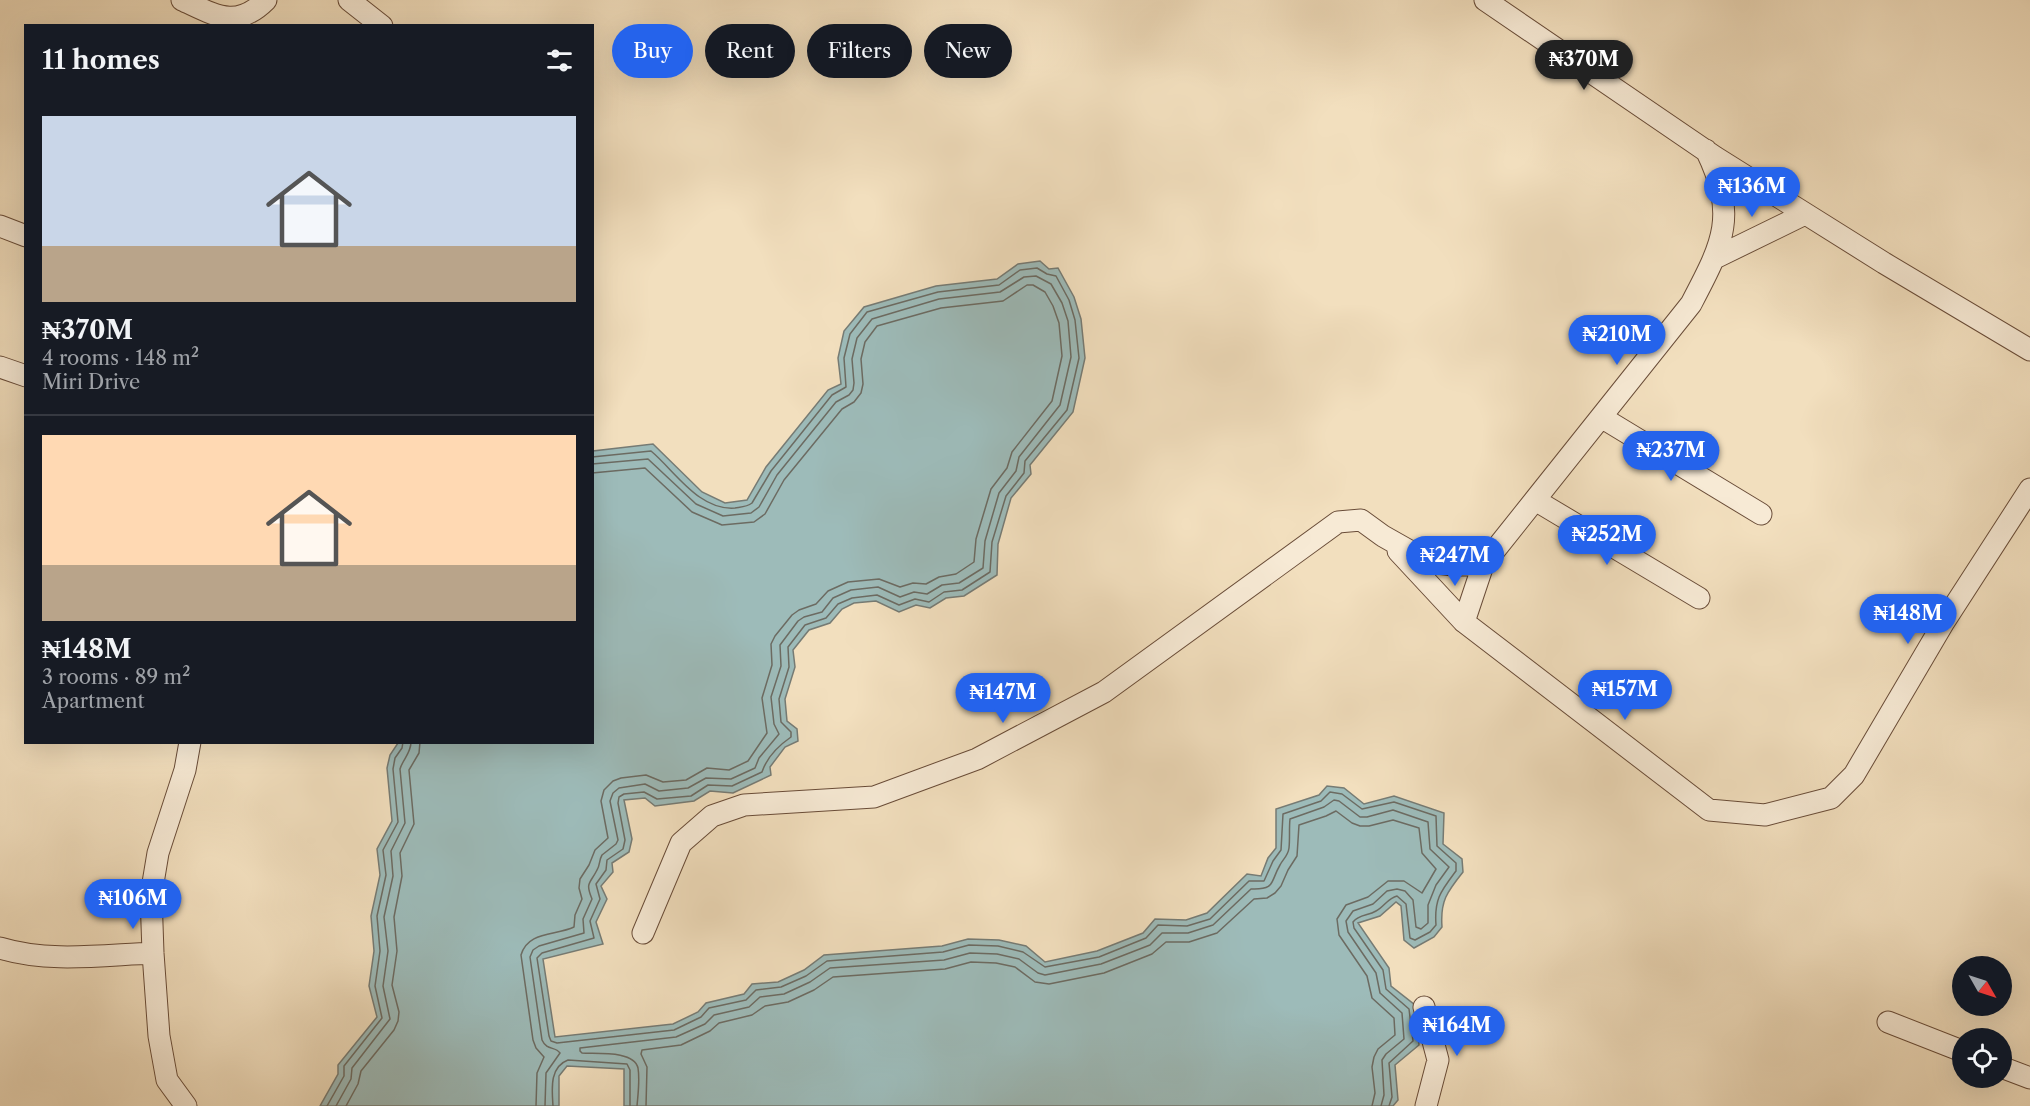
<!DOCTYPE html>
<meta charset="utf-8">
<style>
body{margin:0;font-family:"Libre Caslon Text",serif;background:#242831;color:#f1f3f6;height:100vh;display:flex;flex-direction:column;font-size:22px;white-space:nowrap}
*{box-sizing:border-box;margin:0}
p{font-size:20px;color:#9ea1a6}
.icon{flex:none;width:33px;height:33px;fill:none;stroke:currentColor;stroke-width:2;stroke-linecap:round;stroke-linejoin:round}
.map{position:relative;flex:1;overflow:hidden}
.details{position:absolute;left:24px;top:24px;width:570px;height:720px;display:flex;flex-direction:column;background:#171b24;border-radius:0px;box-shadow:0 6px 24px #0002}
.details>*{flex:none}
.hud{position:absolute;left:612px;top:24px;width:570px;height:54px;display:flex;gap:12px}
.needle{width:39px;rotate:129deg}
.controls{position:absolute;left:1952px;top:956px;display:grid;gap:12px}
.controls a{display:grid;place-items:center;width:60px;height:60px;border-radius:50%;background:#171b24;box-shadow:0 6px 24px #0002;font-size:30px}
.price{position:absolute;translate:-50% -51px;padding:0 14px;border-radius:21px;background:#2563eb;color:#fff;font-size:20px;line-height:39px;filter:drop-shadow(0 2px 3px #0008)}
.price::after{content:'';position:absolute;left:50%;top:36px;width:18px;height:14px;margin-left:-9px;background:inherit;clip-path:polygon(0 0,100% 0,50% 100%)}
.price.active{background:#222;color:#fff}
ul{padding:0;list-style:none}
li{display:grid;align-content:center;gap:12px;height:318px;padding:0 18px}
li+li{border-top:2px solid #363941}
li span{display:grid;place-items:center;height:186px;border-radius:0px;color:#555}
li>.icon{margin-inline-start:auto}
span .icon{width:108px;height:108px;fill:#fffc;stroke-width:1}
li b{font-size:26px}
h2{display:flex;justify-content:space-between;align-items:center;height:72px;padding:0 18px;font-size:26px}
.tag{padding:0 21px;border-radius:27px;background:#171b24;box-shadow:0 6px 24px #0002;font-size:21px;line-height:54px}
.tag.active{background:#2563eb;color:#fff}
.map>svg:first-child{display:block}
.water{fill:#9dbbb9;stroke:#767b74;stroke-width:1.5}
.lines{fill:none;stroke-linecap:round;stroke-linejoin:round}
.shore{stroke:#6c6b62;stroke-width:1.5}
.minor-casing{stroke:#694c38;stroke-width:23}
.minor{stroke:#f7ead5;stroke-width:21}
</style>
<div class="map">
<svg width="2030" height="1106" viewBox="0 0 2030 1106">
<rect width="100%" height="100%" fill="#f2dfbe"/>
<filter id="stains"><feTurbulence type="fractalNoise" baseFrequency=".00333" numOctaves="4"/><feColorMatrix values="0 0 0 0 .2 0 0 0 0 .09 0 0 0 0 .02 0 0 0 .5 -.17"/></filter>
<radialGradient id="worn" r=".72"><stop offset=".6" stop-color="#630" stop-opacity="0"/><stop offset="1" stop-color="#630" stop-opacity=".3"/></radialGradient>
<path class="water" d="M 1040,261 L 1049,269 L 1058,268 L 1074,297 L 1081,319 L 1085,358 L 1073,412 L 1030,465 L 1031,474 L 1011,498 L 998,544 L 997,575 L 964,596 L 946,598 L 930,608 L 916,605 L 899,612 L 876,601 L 854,603 L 842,609 L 830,623 L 809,630 L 793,650 L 795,667 L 785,699 L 787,721 L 797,729 L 798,741 L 785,747 L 770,767 L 771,775 L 733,793 L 710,791 L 694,801 L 655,806 L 645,798 L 624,800 L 632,839 L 629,852 L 612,863 L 613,872 L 601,886 L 607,899 L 596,922 L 603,944 L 543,959 L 555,1037 L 673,1024 L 698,1012 L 706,1003 L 744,994 L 752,984 L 778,982 L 804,970 L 824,955 L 942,946 L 968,939 L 999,940 L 1026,946 L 1045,962 L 1097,951 L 1143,933 L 1155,919 L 1186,920 L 1207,913 L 1247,874 L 1261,876 L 1268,858 L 1276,848 L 1276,809 L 1319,795 L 1327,786 L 1344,788 L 1364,804 L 1394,796 L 1444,813 L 1443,844 L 1462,859 L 1463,872 C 1447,892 1440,901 1442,927 L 1434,937 L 1414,948 L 1404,940 L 1401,906 L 1396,902 L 1380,916 L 1358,923 L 1389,968 L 1391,986 L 1415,1005 L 1419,1045 L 1395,1065 L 1398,1100 L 1393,1106 L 624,1106 L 624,1069 L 567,1066 L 559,1076 L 559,1106 L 320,1106 L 338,1074 L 338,1065 L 377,1017 L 369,986 L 374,951 L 371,916 L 380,875 L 377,849 L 392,821 L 387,768 L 390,755 L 398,743 L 592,742 L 593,451 L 653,444 L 702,492 L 725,503 L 747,500 L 766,467 L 828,390 L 841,384 L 838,358 L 844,331 L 864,307 L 936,286 L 997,279 L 1018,264 Z"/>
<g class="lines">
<path class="shore" d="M 592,457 L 651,451 C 675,471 699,511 735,508 C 741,507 747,507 752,503 L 771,471 L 832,395 L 846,387 L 844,358 L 850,334 L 867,312 L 938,292 L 999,285 L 1020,270 L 1037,268 L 1047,274 L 1056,276 L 1069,300 L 1075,320 L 1079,358 L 1067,410 L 1025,461 L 1024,473 L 1006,496 L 992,542 L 990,572 L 962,590 L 944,592 L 929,602 L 915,599 L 899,605 L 877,595 L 852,598 L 838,604 L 826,618 L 805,625 L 788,647 L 789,667 L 779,699 L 781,722 L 791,732 L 791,737 C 778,746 767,757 762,772 L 732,786 L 708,785 L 691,796 L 657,799 L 644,792 L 624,794 L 619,797 L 618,803 L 625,840 L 623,849 L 607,860 L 606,870 L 596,884 L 600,899 L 590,921 L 594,938 L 542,953 L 537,958 L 549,1036 L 551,1041 L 557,1043 L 674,1030 L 701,1017 L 709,1008 L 746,1000 L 756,990 L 781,987 L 806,976 L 827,961 L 943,952 L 969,945 L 998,946 L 1023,952 L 1045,967 L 1099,957 L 1146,938 L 1158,925 L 1187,926 L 1210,919 L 1249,881 L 1264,881 L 1273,861 L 1281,850 L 1283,814 L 1321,801 L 1330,792 L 1342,794 L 1362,809 L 1394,802 L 1436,816 L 1437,846 L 1456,863 L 1456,871 C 1441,891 1434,899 1436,925 L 1430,932 L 1415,940 L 1410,938 L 1406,904 L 1397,896 C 1388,898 1384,907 1376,911 C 1368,916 1359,914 1353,922 L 1354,928 L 1383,970 L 1386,989 L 1409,1009 L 1413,1041 L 1389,1063 L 1392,1097 L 1389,1106
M 327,1106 L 344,1076 L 344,1066 L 382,1018 L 375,986 L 380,951 L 377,916 L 386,875 L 383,850 L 398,822 L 393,769 L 395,758 L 402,748 L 403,742
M 336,1106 L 351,1079 L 352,1068 L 390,1019 L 383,986 L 388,951 L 384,917 L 393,876 L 391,851 L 405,823 L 400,769 C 403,759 411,753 411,742
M 346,1106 L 358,1084 L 361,1071 L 394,1030 L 398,1021 L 399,1012 L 392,985 L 397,951 L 394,917 L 402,876 L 400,853 L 414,824 L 409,770 L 419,753 L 420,742
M 536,1106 L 537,1073 L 544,1057 L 536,1048 L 533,1040 L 521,955 C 528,931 555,936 574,927 L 575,915 L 582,899 L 579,888 L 580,879 L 589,865 L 595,850 L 608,838 L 601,801 L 604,790 L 613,781 L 621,778 L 646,775 L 663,782 L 686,780 L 707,768 L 729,770 L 748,761 L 767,733 L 762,698 L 772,665 L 771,644 L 775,636 L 792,615 L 799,610 L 816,604 L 828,591 L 848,582 L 879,579 L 900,587 L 913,583 L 926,584 L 939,577 L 956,574 L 974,562 L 976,539 L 991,489 L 1007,468 L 1012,452 L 1052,401 L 1062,356 L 1059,323 L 1053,306 L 1045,292 L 1033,285 L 1027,285 L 1003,301 L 941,308 L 877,326 L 865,342 L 861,359 L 863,384 L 861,393 L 854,402 L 842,409 L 784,480 L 765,514 L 754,522 L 722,525 L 692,512 L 645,468 L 592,473
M 545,1106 L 546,1073 L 560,1053 C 555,1046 547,1051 542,1040 L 530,957 L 533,950 L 539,946 L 584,933 L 583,919 L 592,899 C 585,882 590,884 597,870 C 600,866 599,860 602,855 L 616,844 L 618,840 L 610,801 L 613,793 L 619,788 L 645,784 L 659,791 L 688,788 L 706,778 L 731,779 L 755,768 L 759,758 L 779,734 L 774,724 L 771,697 L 781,666 L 780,645 L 798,621 L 804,617 L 822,612 L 833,598 L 851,590 L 878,587 L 900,597 L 914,592 L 927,594 L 942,585 L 959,583 L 983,568 L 985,541 L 999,493 L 1016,471 L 1019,457 L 1060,405 L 1071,357 L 1068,321 L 1062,303 L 1051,284 L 1036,276 L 1024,277 L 1000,292 L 939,299 L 872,319 L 857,338 L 852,359 L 854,383 L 853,390 L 849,395 L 836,402 L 777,475 L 759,507 L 751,513 L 723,516 L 696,504 L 648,459 L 592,464
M 553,1106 C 552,1090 549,1067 568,1060 L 627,1064 L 630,1070 L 630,1106
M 637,1106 C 638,1094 640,1080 638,1068 C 634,1050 596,1054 582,1053 L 580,1051 L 580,1048 L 676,1037 L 705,1024 L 714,1015 L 749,1007 L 760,997 L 784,994 L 810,982 L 830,968 L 944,960 L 970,953 L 997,954 L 1019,959 L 1038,973 L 1045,975 L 1101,964 L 1150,945 L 1162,933 L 1188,933 L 1213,925 L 1251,889 C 1276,890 1270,882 1280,865 C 1283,859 1288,856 1289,848 C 1290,838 1289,828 1290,819 L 1324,807 L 1334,800 L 1339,801 L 1360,817 L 1367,817 L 1393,810 L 1428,822 L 1430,849 L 1449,867 L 1436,885 L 1428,905 L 1428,923 L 1421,929 L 1416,927 L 1413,900 L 1405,891 L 1397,889 L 1387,891 L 1373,904 L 1353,911 L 1346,921 L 1348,932 L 1376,973 L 1380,993 L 1402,1013 L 1404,1039 L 1386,1054 L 1382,1060 L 1384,1095 L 1381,1106
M 646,1106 L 647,1067 L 641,1054 L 642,1050 L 681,1045 L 710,1031 L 719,1023 L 752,1015 L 765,1006 L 788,1002 L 814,990 L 833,977 L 945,969 L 971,962 L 996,963 L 1015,967 L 1035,982 L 1049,984 L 1104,973 L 1152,954 L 1166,942 L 1189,942 L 1217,933 L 1254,899 L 1267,898 L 1275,893 L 1281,886 L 1288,870 L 1297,856 L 1299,825 L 1326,816 L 1336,811 L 1352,823 L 1360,826 L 1369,826 L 1393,820 L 1419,828 L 1422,853 L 1436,869 L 1422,893 L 1404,881 L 1388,881 L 1368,897 L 1346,905 L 1337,919 L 1339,935 L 1367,976 L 1372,998 L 1394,1018 L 1395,1035 L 1378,1049 L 1374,1057 L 1372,1067 L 1375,1093 L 1372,1106"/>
<g class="minor-casing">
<path id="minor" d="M 182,0 C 215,15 236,30 266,0
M 349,0 L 382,26
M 1485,0 L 1715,157 L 1884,263 L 2030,350
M 0,226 L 26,236
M 1715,258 L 1805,214
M 0,367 L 26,376
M 1601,417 L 1761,514
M 1535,500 L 1699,598
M 1398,551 L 1464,622 L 1709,810 L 1765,815 L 1831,798 L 1854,775 L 1944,622 L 2030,489
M 1464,622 L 1483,565 L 1691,304 C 1723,243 1738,216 1706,150
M 643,933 L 681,843 L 712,816 L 744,805 L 874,797 L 977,759 L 1104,692 L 1338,522 L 1361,520 L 1383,536 L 1429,562 L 1453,565 L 1483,565
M 0,948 C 49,963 102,955 153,953
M 1424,1007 L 1438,1060 L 1426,1106
M 1888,1022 L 1962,1051
M 2001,1067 L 2030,1078
M 186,1106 L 167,1080 L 159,1036 L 153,953 L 151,895 L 158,853 L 185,770 L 190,742"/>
</g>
<use href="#minor" class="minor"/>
</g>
<rect width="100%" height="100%" filter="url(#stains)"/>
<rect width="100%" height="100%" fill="url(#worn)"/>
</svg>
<div class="controls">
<a><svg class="needle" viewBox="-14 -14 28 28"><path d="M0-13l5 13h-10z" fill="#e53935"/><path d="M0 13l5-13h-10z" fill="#9ea1a6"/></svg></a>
<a><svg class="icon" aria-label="locate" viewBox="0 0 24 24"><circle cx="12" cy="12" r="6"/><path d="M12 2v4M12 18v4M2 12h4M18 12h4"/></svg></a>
</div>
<b class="price active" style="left:1584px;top:91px">₦370M</b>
<b class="price" style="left:1752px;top:218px">₦136M</b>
<b class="price" style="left:1617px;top:366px">₦210M</b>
<b class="price" style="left:1671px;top:482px">₦237M</b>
<b class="price" style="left:1607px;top:566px">₦252M</b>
<b class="price" style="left:1455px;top:587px">₦247M</b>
<b class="price" style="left:1908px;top:645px">₦148M</b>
<b class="price" style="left:1625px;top:721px">₦157M</b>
<b class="price" style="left:1003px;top:724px">₦147M</b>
<b class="price" style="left:133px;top:930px">₦106M</b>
<b class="price" style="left:1457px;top:1057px">₦164M</b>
<div class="hud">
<a class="tag active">Buy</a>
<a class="tag">Rent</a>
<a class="tag">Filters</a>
<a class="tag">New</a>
</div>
<section class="details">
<h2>11 homes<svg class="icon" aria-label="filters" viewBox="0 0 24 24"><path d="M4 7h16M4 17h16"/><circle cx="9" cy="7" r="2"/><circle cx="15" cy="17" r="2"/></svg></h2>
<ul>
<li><span style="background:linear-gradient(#c9d6e8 70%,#b9a48a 0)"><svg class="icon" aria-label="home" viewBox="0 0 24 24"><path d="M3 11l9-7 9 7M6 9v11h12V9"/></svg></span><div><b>₦370M</b><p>4 rooms · 148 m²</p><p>Miri Drive</p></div></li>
<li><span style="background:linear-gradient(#ffd9b3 70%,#b9a48a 0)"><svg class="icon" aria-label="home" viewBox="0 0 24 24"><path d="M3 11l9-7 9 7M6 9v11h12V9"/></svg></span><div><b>₦148M</b><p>3 rooms · 89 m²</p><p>Apartment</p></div></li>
</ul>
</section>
</div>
